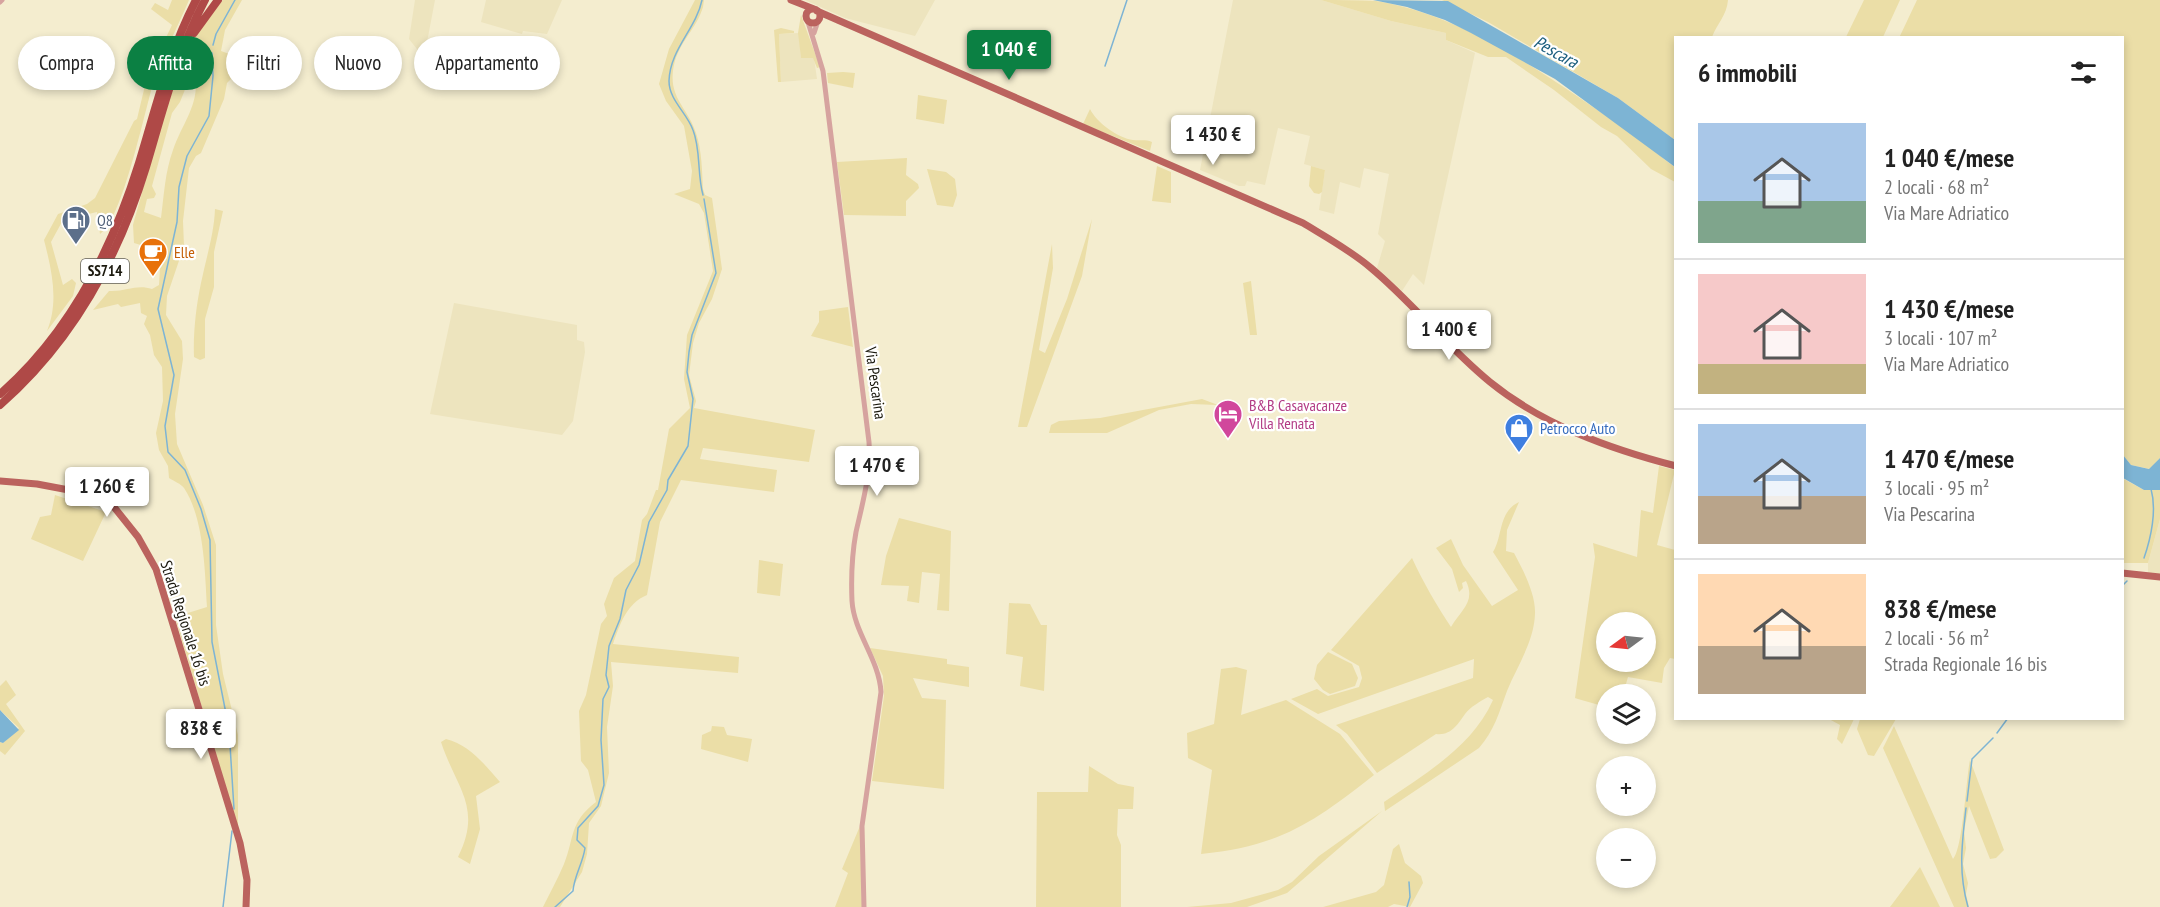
<!DOCTYPE html>
<html lang="it">
<meta charset="utf-8">
<style>
body{margin:0;font-family:"PT Sans Narrow",sans-serif;background:#f6f6f6;color:#222;height:100vh;display:flex;flex-direction:column;font-size:22px;white-space:nowrap}
*{box-sizing:border-box;margin:0}
p{font-size:20px;color:#767676}
.icon{flex:none;width:33px;height:33px;fill:none;stroke:currentColor;stroke-width:2;stroke-linecap:round;stroke-linejoin:round}
.map{position:relative;flex:1;overflow:hidden}
.details{position:absolute;left:1674px;top:36px;width:450px;height:684px;display:flex;flex-direction:column;background:#fff;border-radius:0px;box-shadow:0 3px 9px #0003}
.details>*{flex:none}
.top-card{position:absolute;left:18px;top:36px;width:570px;height:54px;display:flex;gap:12px}
.needle{width:39px;rotate:255deg}
.buttons{position:absolute;left:1596px;top:612px;display:grid;gap:12px}
.buttons a{display:grid;place-items:center;width:60px;height:60px;border-radius:50%;background:#fff;box-shadow:0 3px 9px #0003;font-size:30px}
.price{position:absolute;translate:-50% -51px;padding:0 14px;border-radius:6px;background:#fff;color:#222;font-size:20px;line-height:39px;filter:drop-shadow(0 2px 3px #0008)}
.price::after{content:'';position:absolute;left:50%;top:36px;width:18px;height:14px;margin-left:-9px;background:inherit;clip-path:polygon(0 0,100% 0,50% 100%)}
.price.selected{background:#0b8043;color:#fff}
ul{padding:0;list-style:none}
li{display:flex;align-items:center;gap:18px;height:150px;padding:0 24px}
li+li{border-top:2px solid #e0e0e0}
li span{display:grid;place-items:center;flex:none;width:168px;height:120px;border-radius:0px;color:#555}
li>.icon{margin-inline-start:auto}
span .icon{width:72px;height:72px;fill:#fffc;stroke-width:1}
li b{font-size:26px}
h2{display:flex;justify-content:space-between;align-items:center;height:72px;padding:0 24px;font-size:26px}
.pill{padding:0 21px;border-radius:27px;background:#fff;box-shadow:0 3px 9px #0003;font-size:21px;line-height:54px}
.pill.selected{background:#0b8043;color:#fff}
.map>svg:first-child{display:block}
.built{fill:#ede4be}
.green{fill:#ebdea7;fill-rule:evenodd}
.water{fill:#7db4d4}
.lines{fill:none;stroke-linecap:round;stroke-linejoin:round}
.stream{stroke:#7db4d4;stroke-width:1.5}
.minor{stroke:#d6a39f;stroke-width:5}
.major{stroke:#bb635e;stroke-width:7}
.highway{stroke:#af4947;stroke-width:8}
.labels{text-anchor:middle;stroke-width:4.5;stroke-linejoin:round;paint-order:stroke}
.shield{fill:#fff;stroke:#5f5d56;stroke-width:1.5}
.shield-label{font-size:15px;font-weight:bold;fill:#1a180d}
.service-label{font-size:16px;fill:#4e5e75;stroke:#fff;text-anchor:start}
.food-label{font-size:16px;fill:#c56008;stroke:#fff;text-anchor:start}
.street-label{font-size:16px;fill:#1a180d;stroke:#fff}
.hotel-label{font-size:16px;fill:#b23c85;stroke:#fff;text-anchor:start}
.shop-label{font-size:16px;fill:#366cbe;stroke:#fff;text-anchor:start}
.water-label{font-size:18px;font-style:italic;fill:#1a5d7d;stroke:#fff}
</style>
<div class="map">
<svg width="2160" height="907" viewBox="0 0 2160 907">
<rect width="100%" height="100%" fill="#f4edcf"/>
<path class="built" d="M 415,0 L 435,0 L 424,58 L 409,39 Z
M 486,0 L 562,0 L 547,34 L 523,31 L 522,34 L 481,22 Z
M 805,0 L 935,0 L 915,36 L 845,18 Z
M 1233,0 L 1321,0 L 1391,21 L 1446,33 L 1446,40 L 1475,53 L 1424,285 L 1413,274 L 1402,291 L 1377,268 L 1385,241 L 1378,234 L 1389,174 L 1364,168 L 1360,188 L 1340,182 L 1334,214 L 1319,210 L 1325,170 L 1304,164 L 1310,136 L 1278,128 L 1265,185 L 1247,181 L 1245,186 L 1239,186 L 1200,170 Z
M 799,33 L 801,58 L 814,58 L 817,79 L 781,82 L 779,34 Z
M 454,303 L 577,325 L 577,340 L 584,342 L 585,352 L 573,421 L 562,435 L 430,414 Z
M 2160,519 L 2160,575 L 2148,574 L 2148,563 Z"/>
<path class="green" d="M 172,0 L 189,0 C 178,26 165,51 155,77 C 145,108 123,219 100,234 L 97,212 L 63,220 L 51,242 L 63,285 L 72,279 L 76,283 L 73,296 L 47,331 C 59,302 52,271 44,240 L 58,214 L 87,204 L 95,198 L 134,121 L 137,119 L 147,77 L 172,25 L 151,9 L 155,3 L 168,10 Z
M 223,0 L 242,0 L 225,30 L 221,51 L 249,61 L 227,83 L 224,99 L 201,153 L 196,156 L 189,168 L 183,221 L 184,246 L 167,296 L 166,315 L 182,341 L 183,359 L 175,414 L 177,444 L 203,505 L 216,545 L 216,625 L 223,674 L 238,735 L 238,828 L 175,617 L 207,607 C 205,572 204,518 184,488 C 181,484 174,481 169,478 L 168,466 L 159,450 L 156,433 L 163,401 L 162,367 L 154,355 L 150,335 L 144,324 L 147,316 L 141,313 L 140,303 L 121,307 L 118,304 L 93,310 L 109,291 C 126,292 136,284 152,289 L 159,285 L 161,251 L 134,243 L 133,225 C 151,166 177,39 223,0 ZM 194,67 C 202,103 184,119 173,150 C 165,172 164,195 161,218 L 144,212 L 147,199 L 154,198 L 156,194 L 152,186 L 172,113 L 180,102 Z
M 695,0 L 704,0 L 703,7 C 697,28 679,42 674,65 C 667,98 688,107 696,133 C 702,151 702,171 703,189 L 705,195 L 712,198 L 722,269 L 712,299 L 699,323 L 693,343 L 689,375 L 696,401 L 694,408 L 815,430 L 809,462 L 703,448 L 700,459 L 777,470 L 774,492 L 681,480 L 660,522 L 647,595 C 627,603 620,624 613,644 L 739,657 L 738,673 L 611,662 L 613,686 L 607,727 L 609,773 L 601,806 L 589,823 L 587,854 L 582,872 L 560,907 L 543,907 C 550,893 558,878 564,864 C 575,836 569,823 596,802 L 588,770 L 581,761 L 579,711 L 586,695 L 601,624 L 607,616 L 604,604 L 614,578 L 635,561 L 642,520 L 647,514 L 656,490 L 658,490 L 669,429 L 690,408 L 684,379 L 687,335 L 713,271 L 704,213 L 699,204 L 674,194 L 690,189 L 692,171 L 684,126 L 666,101 L 659,84 L 669,49 Z
M 1321,0 C 1339,0 1358,0 1376,1 C 1474,17 1555,83 1636,136 C 1650,145 1661,158 1675,167 L 1675,182 L 1651,169 L 1617,136 L 1601,127 L 1554,90 L 1506,57 L 1488,57 L 1446,40 L 1446,33 L 1391,21 Z
M 1442,0 L 1728,0 C 1727,15 1717,24 1712,37 L 1676,38 L 1675,140 L 1618,98 L 1488,22 Z
M 1864,0 L 1900,0 L 1883,37 L 1846,37 Z
M 1917,0 L 2160,0 L 2160,458 L 2150,469 L 2131,465 L 2123,455 L 2122,38 L 1899,38 Z
M 801,15 L 820,67 L 817,68 L 813,58 L 801,58 L 798,33 Z
M 781,28 L 794,31 L 794,33 L 779,34 L 781,82 L 778,82 L 774,30 Z
M 843,72 L 855,73 L 853,88 L 828,83 L 827,73 Z
M 918,95 L 947,100 L 944,124 L 916,119 Z
M 1090,109 C 1097,123 1118,138 1133,140 C 1140,141 1145,139 1152,142 L 1150,151 L 1083,124 Z
M 907,158 L 906,175 L 918,184 L 919,188 L 906,201 L 906,216 L 844,215 L 837,162 Z
M 1157,166 L 1171,172 L 1171,203 L 1152,201 Z
M 1311,166 L 1325,170 L 1322,192 L 1319,194 L 1314,193 L 1309,186 Z
M 927,169 L 946,172 L 955,179 L 957,195 L 953,207 L 937,205 Z
M 215,209 L 223,211 L 214,252 L 214,287 L 205,319 L 205,358 L 200,360 L 194,357 C 193,334 196,306 201,283 C 206,258 214,235 215,209 Z
M 1092,219 L 1082,276 L 1027,427 L 1018,427 L 1052,244 L 1053,268 L 1039,350 L 1045,353 L 1067,299 Z
M 1251,281 L 1257,335 L 1250,335 L 1243,283 Z
M 848,307 L 853,347 L 811,336 L 819,322 L 819,311 Z
M 1202,399 L 1218,405 L 1191,404 L 1159,410 L 1107,433 L 1049,433 L 1051,425 L 1059,421 L 1100,418 Z
M 1659,466 L 1675,470 L 1657,545 L 1675,550 L 1675,659 L 1670,658 L 1664,668 L 1662,683 L 1628,677 L 1623,694 L 1606,694 L 1606,707 L 1578,699 L 1575,698 L 1595,557 L 1593,543 L 1637,557 L 1641,510 L 1653,513 ZM 1646,622 L 1646,662 L 1606,662 L 1606,622 Z
M 108,476 L 127,482 L 118,502 L 106,493 Z
M 2122,478 L 2144,490 L 2160,490 L 2160,519 L 2148,563 L 2123,563 Z
M 55,495 L 106,512 L 83,561 L 31,539 L 40,517 L 51,515 Z
M 1519,502 L 1507,530 L 1506,551 L 1514,553 C 1523,570 1536,594 1535,614 C 1534,642 1517,666 1507,691 C 1499,713 1494,731 1479,748 L 1385,811 L 1384,802 C 1426,773 1472,747 1493,700 L 1488,697 C 1481,701 1470,707 1465,714 C 1458,724 1451,736 1436,734 L 1377,773 L 1347,734 L 1336,725 L 1473,678 L 1474,659 L 1318,714 L 1291,699 L 1317,689 L 1328,696 L 1359,687 L 1362,678 L 1359,666 L 1331,650 L 1412,558 C 1423,582 1437,606 1451,627 C 1461,610 1476,602 1466,581 L 1462,583 L 1463,588 L 1459,592 L 1452,569 L 1436,548 L 1451,539 L 1463,565 L 1492,606 L 1518,590 L 1493,552 C 1503,536 1498,512 1519,502 Z
M 899,518 L 951,531 L 949,611 L 937,610 L 940,574 L 922,572 L 919,603 L 907,601 L 909,586 L 881,585 L 886,556 Z
M 759,560 L 783,564 L 780,596 L 757,593 Z
M 1009,603 L 1030,604 L 1041,625 L 1047,625 L 1044,691 L 1020,686 L 1023,657 L 1006,654 Z
M 870,648 L 947,659 L 947,664 L 969,667 L 969,687 L 913,678 L 922,698 L 946,700 L 944,789 L 872,781 L 884,696 L 883,676 Z
M 1328,652 L 1352,664 L 1358,678 L 1355,686 L 1330,694 L 1323,690 L 1314,679 L 1317,665 Z
M 1236,667 L 1247,670 L 1241,715 L 1286,700 L 1340,734 L 1374,775 C 1313,823 1280,846 1201,854 L 1212,770 L 1188,758 L 1187,733 L 1214,724 L 1221,669 Z
M 6,680 L 16,695 L 6,704 L 25,731 L 5,755 L 0,751 L 0,742 L 3,743 L 19,728 L 0,710 L 0,686 Z
M 1829,719 L 1854,719 L 1842,744 L 1837,739 L 1840,725 Z
M 1860,719 L 1896,719 L 1874,756 L 1868,755 L 1857,729 Z
M 712,726 L 724,727 L 727,735 L 752,739 L 748,762 L 701,749 L 702,735 L 711,731 Z
M 1894,726 L 1953,859 C 1963,849 1966,779 1970,760 L 2004,850 L 1996,858 L 1990,859 L 1969,806 L 1964,831 L 1966,848 L 1963,864 L 1968,883 L 1966,894 L 1969,907 L 1954,907 L 1883,748 Z
M 446,739 C 470,745 485,765 500,782 L 476,796 L 480,829 L 470,864 L 458,857 C 483,807 456,788 441,742 Z
M 1089,766 L 1118,784 L 1134,787 L 1133,809 L 1118,809 L 1117,835 L 1121,845 L 1121,907 L 1036,907 L 1037,792 L 1088,792 Z
M 1382,811 L 1287,893 L 1247,907 L 1187,907 L 1231,903 L 1278,890 L 1292,882 L 1319,856 Z
M 860,826 L 862,907 L 835,907 L 848,873 L 842,869 Z
M 1399,844 L 1405,863 L 1421,876 L 1423,883 L 1410,907 L 1394,904 L 1388,907 L 1323,907 L 1376,892 L 1384,885 L 1393,849 Z
M 1920,867 L 1940,907 L 1890,907 Z"/>
<path class="water" d="M 1373,0 L 1448,1 L 1618,98 L 1675,140 L 1675,167 L 1555,79 L 1471,33 L 1445,20 L 1407,7 Z
M 2123,455 L 2131,465 L 2149,469 L 2160,458 L 2160,490 L 2144,490 L 2123,478 Z
M 0,710 L 19,730 L 3,743 L 0,742 Z"/>
<g class="lines">
<path class="stream" d="M 702,0 C 696,29 670,49 669,81 C 669,100 687,113 693,130 C 701,150 697,174 703,195
M 213,45 L 216,34 L 235,0
M 212,53 L 213,76 L 209,116 L 187,156 L 179,187 L 177,222 L 158,309 L 174,375 L 165,426 L 168,452 L 185,470 L 201,509 L 210,540 L 212,642 L 229,729 L 234,809
M 1105,66 L 1127,0
M 2144,558 C 2151,538 2157,510 2151,489
M 2122,586 L 2127,581
M 1997,733 L 2008,718
M 1967,801 L 1972,759 L 1993,738
M 1966,808 C 1962,843 1958,872 1968,907
M 223,907 L 232,831
M 555,907 L 573,891 C 574,876 583,863 585,848 L 577,840 L 578,828 L 598,806 L 604,785 L 601,740 L 603,699 L 609,687 L 606,675 L 609,646 L 620,619 L 626,590 L 639,565 L 649,522 L 667,490 L 668,480 L 688,446 L 693,399 L 687,372 L 689,352 L 692,335 L 716,273 L 704,199
M 1407,907 L 1410,897 L 1409,882"/>
<path class="minor" d="M 0,2 L 2,0
M 808,22 L 823,71 L 869,442 C 871,474 863,501 856,532 C 852,554 851,578 852,601 C 854,633 879,659 881,692 L 862,826 L 864,907
M 814,33 L 818,21"/>
<path class="major" d="M 791,0 L 814,9
M806 16a7 7 0 1 1 14 0a7 7 0 1 1-14 0Z
M 817,11 L 1303,223 C 1326,237 1350,250 1371,268 C 1413,303 1447,347 1490,382 C 1543,425 1610,449 1676,466
M 0,481 L 37,484 L 90,494 L 114,507 L 138,537 L 156,569 L 240,843 L 247,880 L 246,907
M 2122,573 L 2160,577"/>
<path class="highway" d="M 194,33 L 218,0
M 0,394 C 70,333 112,250 139,163 C 156,107 169,52 196,0
M 0,405 C 73,341 118,259 146,167 C 163,110 177,53 205,0"/>
</g>
<defs>
<g id="fuel-pin" transform="scale(1.5)"><path d="M0 17L-7.5 6A9.5 9.5 0 1 1 7.5 6Z" fill="#5c6f8a" stroke="#fff"/><path d="M-5.5-6h7V0h2V4h1.3V-2.5L3-4.5l.8-.8L6-3V5H2.5V1h-1V6h-7ZM-4.2-4.7v3.2H.2V-4.7Z" fill="#fff"/></g>
<g id="cafe-pin" transform="scale(1.5)"><path d="M0 17L-7.5 6A9.5 9.5 0 1 1 7.5 6Z" fill="#e8710a" stroke="#fff"/><path d="M-5.5-4.5H6V0H3Q3 3.5 0 3.5H-2.5Q-5.5 3.5-5.5 0ZM3-3.2v2h1.7v-2ZM-6 4.5H4V6H-6Z" fill="#fff"/></g>
<g id="hotel-pin" transform="scale(1.5)"><path d="M0 17L-7.5 6A9.5 9.5 0 1 1 7.5 6Z" fill="#d1479c" stroke="#fff"/><path d="M-6-4.5h1.5V1H6V5H4.5V3h-9V5H-6ZM-4 0a1.8 1.8 0 1 1 3.6 0ZM.5 0V-2.5h3Q6-2.5 6 0Z" fill="#fff"/></g>
<g id="shop-pin" transform="scale(1.5)"><path d="M0 17L-7.5 6A9.5 9.5 0 1 1 7.5 6Z" fill="#3f7fe0" stroke="#fff"/><path d="M-5-2.5h2.3a2.7 3.5 0 0 1 5.4 0H5L5.5 6h-11ZM-1.5-2.5h3a1.5 2.3 0 0 0-3 0Z" fill="#fff"/></g>
</defs>
<g fill-rule="evenodd">
<use href="#fuel-pin" x="76" y="220"/>
<use href="#cafe-pin" x="153" y="252"/>
<use href="#hotel-pin" x="1228" y="414"/>
<use href="#shop-pin" x="1519" y="428"/>
</g>
<g class="labels">
<rect class="shield" x="81" y="259" width="48" height="24" rx="4.5"/>
<g class="shield-label">
<text x="105" y="276">SS714</text>
</g>
<g class="service-label">
<text x="97" y="226">Q8</text>
</g>
<g class="food-label">
<text x="174" y="258">Elle</text>
</g>
<g class="street-label">
<text transform="translate(876 383) rotate(82)" y="6">Via Pescarina</text>
<text transform="translate(186 623) rotate(72)" y="6">Strada Regionale 16 bis</text>
</g>
<g class="hotel-label">
<text x="1249" y="411">B&amp;B Casavacanze<tspan x="1249" dy="18">Villa Renata</tspan></text>
</g>
<g class="shop-label">
<text x="1540" y="434">Petrocco Auto</text>
</g>
<g class="water-label">
<text transform="translate(1556 52) rotate(29)" y="6">Pescara</text>
</g>
</g>
</svg>
<div class="buttons">
<a><svg class="needle" viewBox="-14 -14 28 28"><path d="M0-13l5 13h-10z" fill="#e53935"/><path d="M0 13l5-13h-10z" fill="#767676"/></svg></a>
<a><svg class="icon" aria-label="layers" viewBox="0 0 24 24"><path d="M12 4l9 5-9 5-9-5zM3 14l9 5 9-5"/></svg></a>
<a>+</a>
<a>−</a>
</div>
<b class="price selected" style="left:1009px;top:81px">1 040 €</b>
<b class="price" style="left:1213px;top:166px">1 430 €</b>
<b class="price" style="left:1449px;top:361px">1 400 €</b>
<b class="price" style="left:877px;top:497px">1 470 €</b>
<b class="price" style="left:107px;top:518px">1 260 €</b>
<b class="price" style="left:201px;top:760px">838 €</b>
<div class="top-card">
<a class="pill">Compra</a>
<a class="pill selected">Affitta</a>
<a class="pill">Filtri</a>
<a class="pill">Nuovo</a>
<a class="pill">Appartamento</a>
</div>
<section class="details">
<h2>6 immobili<svg class="icon" aria-label="filters" viewBox="0 0 24 24"><path d="M4 7h16M4 17h16"/><circle cx="9" cy="7" r="2"/><circle cx="15" cy="17" r="2"/></svg></h2>
<ul>
<li><span style="background:linear-gradient(#a9c7e8 65%,#7fa58c 0)"><svg class="icon" aria-label="home" viewBox="0 0 24 24"><path d="M3 11l9-7 9 7M6 9v11h12V9"/></svg></span><div><b>1 040 €/mese</b><p>2 locali · 68 m²</p><p>Via Mare Adriatico</p></div></li>
<li><span style="background:linear-gradient(#f6c9c9 75%,#c2b280 0)"><svg class="icon" aria-label="home" viewBox="0 0 24 24"><path d="M3 11l9-7 9 7M6 9v11h12V9"/></svg></span><div><b>1 430 €/mese</b><p>3 locali · 107 m²</p><p>Via Mare Adriatico</p></div></li>
<li><span style="background:linear-gradient(#a9c7e8 60%,#b9a48a 0)"><svg class="icon" aria-label="home" viewBox="0 0 24 24"><path d="M3 11l9-7 9 7M6 9v11h12V9"/></svg></span><div><b>1 470 €/mese</b><p>3 locali · 95 m²</p><p>Via Pescarina</p></div></li>
<li><span style="background:linear-gradient(#ffd9b3 60%,#b9a48a 0)"><svg class="icon" aria-label="home" viewBox="0 0 24 24"><path d="M3 11l9-7 9 7M6 9v11h12V9"/></svg></span><div><b>838 €/mese</b><p>2 locali · 56 m²</p><p>Strada Regionale 16 bis</p></div></li>
</ul>
</section>
</div>
